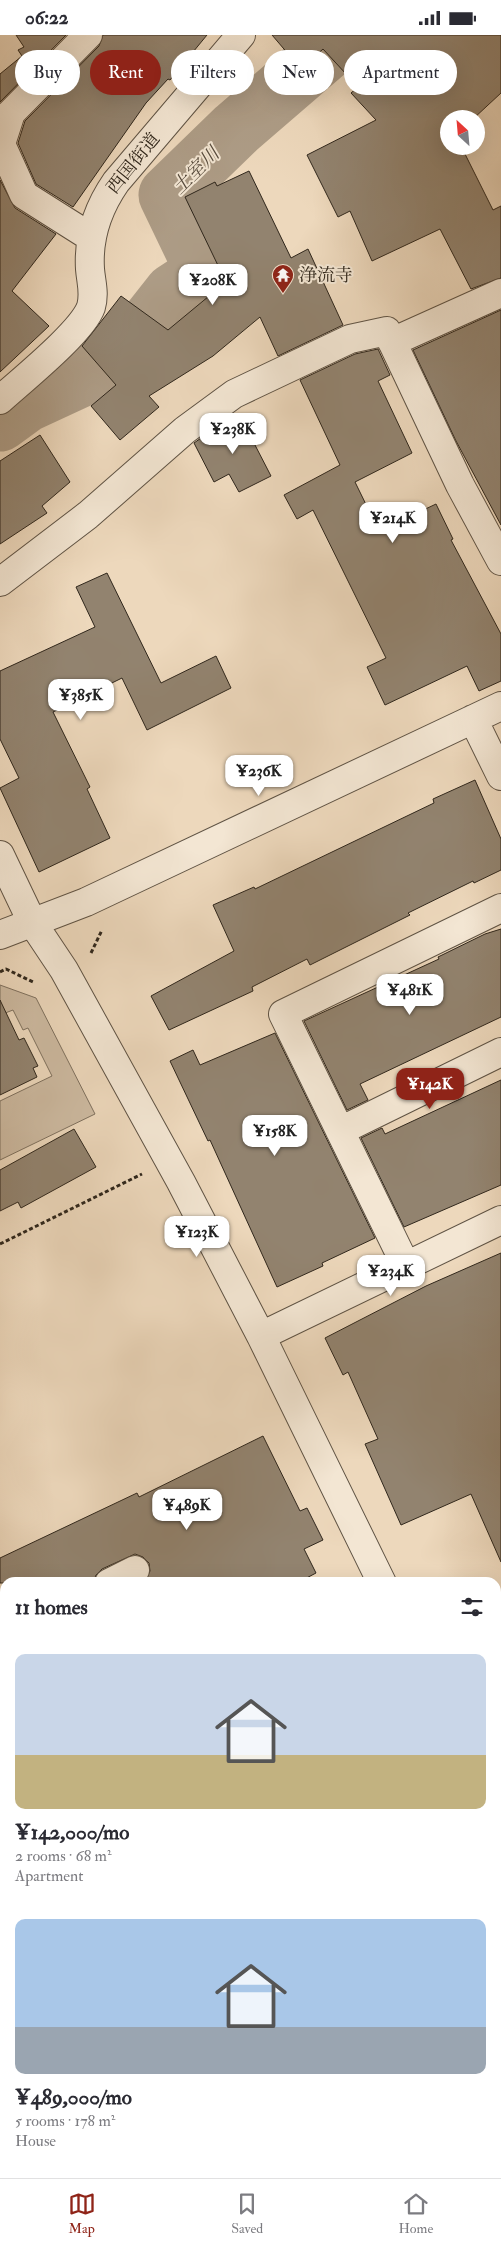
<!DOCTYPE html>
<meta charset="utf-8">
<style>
body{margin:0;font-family:"IM FELL Double Pica","Noto Serif JP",serif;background:#f7f7f7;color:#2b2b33;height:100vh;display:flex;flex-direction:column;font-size:19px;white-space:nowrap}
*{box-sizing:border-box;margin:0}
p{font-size:16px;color:#7c7c81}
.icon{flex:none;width:28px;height:28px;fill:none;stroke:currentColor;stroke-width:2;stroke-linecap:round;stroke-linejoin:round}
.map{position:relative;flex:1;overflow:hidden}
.panel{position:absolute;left:0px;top:1542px;width:501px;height:601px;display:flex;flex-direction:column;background:#fff;border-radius:15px 15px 0 0;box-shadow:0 5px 20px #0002}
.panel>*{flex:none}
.hud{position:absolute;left:15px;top:15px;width:471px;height:45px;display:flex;gap:10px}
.needle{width:32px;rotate:334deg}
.tools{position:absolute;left:440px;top:75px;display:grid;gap:10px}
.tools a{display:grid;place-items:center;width:45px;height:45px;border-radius:50%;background:#fff;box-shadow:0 5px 20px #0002;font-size:25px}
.price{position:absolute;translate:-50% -42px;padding:0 11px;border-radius:10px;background:#fff;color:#222;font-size:16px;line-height:32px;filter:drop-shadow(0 1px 2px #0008)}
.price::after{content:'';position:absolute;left:50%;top:30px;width:15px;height:11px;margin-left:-8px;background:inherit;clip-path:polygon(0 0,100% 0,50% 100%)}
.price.active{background:#8f2418;color:#fff}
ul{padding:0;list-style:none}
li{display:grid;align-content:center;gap:10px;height:265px;padding:0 15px}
li span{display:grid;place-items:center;height:155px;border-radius:10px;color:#555}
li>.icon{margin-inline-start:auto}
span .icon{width:90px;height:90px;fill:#fffc;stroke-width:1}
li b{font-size:21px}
h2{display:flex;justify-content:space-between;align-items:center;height:60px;padding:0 15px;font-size:21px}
.chip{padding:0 18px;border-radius:22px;background:#fff;box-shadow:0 5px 20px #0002;font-size:18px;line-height:45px}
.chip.active{background:#8f2418;color:#fff}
.status{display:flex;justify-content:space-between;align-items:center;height:35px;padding:0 25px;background:#fff;direction:ltr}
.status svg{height:14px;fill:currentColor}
.tabs{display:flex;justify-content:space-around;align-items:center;height:70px;border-top:1px solid #e1e1e2;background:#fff;font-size:14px;color:#7c7c81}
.tabs a{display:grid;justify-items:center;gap:2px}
.tabs .active{color:#8f2418}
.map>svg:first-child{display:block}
.green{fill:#cdbaa1;stroke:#7e705e}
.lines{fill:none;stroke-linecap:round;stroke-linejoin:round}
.stream{stroke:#7b6d5c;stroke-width:10}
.river{stroke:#ad9c86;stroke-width:59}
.building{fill:#92836f;stroke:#30271c}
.minor-casing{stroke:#5f5344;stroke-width:30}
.path{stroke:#30271c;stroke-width:3;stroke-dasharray:4 2.5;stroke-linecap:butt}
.minor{stroke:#f3e6d3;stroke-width:28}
.labels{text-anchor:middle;stroke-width:4;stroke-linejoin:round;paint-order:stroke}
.street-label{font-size:18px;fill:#30271c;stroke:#f3e6d3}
.poi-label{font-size:18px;fill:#30271c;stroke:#f3e6d3;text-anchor:start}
.water-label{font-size:19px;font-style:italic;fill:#564a3c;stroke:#f3e6d3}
</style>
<div class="status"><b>06:22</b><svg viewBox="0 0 49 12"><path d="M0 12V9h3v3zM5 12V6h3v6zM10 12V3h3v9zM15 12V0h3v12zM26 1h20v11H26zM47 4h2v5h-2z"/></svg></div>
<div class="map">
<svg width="501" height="2143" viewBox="0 0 501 2143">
<rect width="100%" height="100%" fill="#edd8bc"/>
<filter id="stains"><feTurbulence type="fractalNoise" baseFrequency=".004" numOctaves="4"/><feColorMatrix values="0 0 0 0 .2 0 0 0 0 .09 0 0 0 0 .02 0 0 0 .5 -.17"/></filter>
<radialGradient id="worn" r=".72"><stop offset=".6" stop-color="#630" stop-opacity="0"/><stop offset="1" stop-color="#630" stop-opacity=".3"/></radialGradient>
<path class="green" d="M 0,950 L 36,963 L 95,1079 L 0,1125 L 0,1066 L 52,1041 L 28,993 L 23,995 L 13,975 L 0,980 Z"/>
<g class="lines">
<path class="stream" d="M 0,2101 L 5,2101
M 95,2139 L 103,2143"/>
<path class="river" d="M 0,387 L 26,368 L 121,324 L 173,258 L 205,237 L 168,160 L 236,94 L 345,0"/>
</g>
<path class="building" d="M 16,0 L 66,0 L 0,67 L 0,39 L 22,21 L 18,15 L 24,12 Z
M 103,0 L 207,0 L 170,45 L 168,44 L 146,68 L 73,172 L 36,149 L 18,108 L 25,86 L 99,11 Z
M 272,0 L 501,0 L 501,58 L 473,84 L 449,84 L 449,111 L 461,111 L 493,175 L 501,171 L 501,243 L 471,254 L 440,194 L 372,226 L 350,176 L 338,182 L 307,120 L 376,85 L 351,58 L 358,52 L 323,14 L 301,34 Z
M 249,136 L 291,223 L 308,214 L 343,290 L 278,321 L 260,282 L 213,321 L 149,361 L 159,372 L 120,405 L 91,371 L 116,350 L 82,311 L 121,261 L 168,295 L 226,247 L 185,162 L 215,147 L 217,151 Z
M 0,145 L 15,173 L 56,199 L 12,256 L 49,291 L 0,337 Z
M 501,275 L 501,490 L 456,406 L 413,315 Z
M 378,314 L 390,340 L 378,346 L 412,418 L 355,447 L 379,496 L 436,469 L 453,504 L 451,505 L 501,599 L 501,646 L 479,656 L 467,631 L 385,670 L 367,632 L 386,623 L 313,475 L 297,484 L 284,460 L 340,430 L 300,345 L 355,319 Z
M 240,381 L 271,441 L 239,457 L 229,439 L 214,447 L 194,408 L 211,396 Z
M 40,400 L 70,447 L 42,471 L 47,478 L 0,509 L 0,426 Z
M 107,538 L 161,648 L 216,621 L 231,653 L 147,695 L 122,643 L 53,677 L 90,752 L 87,754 L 110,803 L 39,837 L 0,753 L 19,743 L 0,704 L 0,636 L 95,592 L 76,552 Z
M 475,745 L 501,804 L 501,835 L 474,848 L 473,846 L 408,878 L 410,880 L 310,930 L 307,924 L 252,952 L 253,956 L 169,995 L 151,961 L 234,916 L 213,870 L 254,852 L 255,854 L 434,768 L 433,764 Z
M 501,894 L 501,982 L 360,1049 L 368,1065 L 347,1075 L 304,986 L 439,924 L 438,922 L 485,899 Z
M 0,965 L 19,1005 L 24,1003 L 38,1031 L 33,1033 L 37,1042 L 0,1060 Z
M 275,998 L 375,1203 L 322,1228 L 323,1231 L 277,1252 L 210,1105 L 208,1106 L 170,1026 L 193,1015 L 200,1030 Z
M 501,1045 L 501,1150 L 404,1192 L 361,1103 L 382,1093 L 385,1099 Z
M 74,1094 L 96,1132 L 21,1173 L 18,1167 L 0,1176 L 0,1135 Z
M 501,1218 L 501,1527 L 471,1459 L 401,1490 L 365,1409 L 378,1404 L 348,1337 L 343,1340 L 325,1303 L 426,1251 Z
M 263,1401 L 300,1476 L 307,1473 L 323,1505 L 304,1514 L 316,1538 L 297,1548 L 144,1548 L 150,1536 L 149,1528 L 143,1522 L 135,1519 L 102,1534 L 96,1540 L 93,1548 L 0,1548 L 0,1523 L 137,1458 L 139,1462 Z"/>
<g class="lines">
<g class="minor-casing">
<path id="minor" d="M 88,0 L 11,78 L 1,109 L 24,160 L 92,203
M 392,307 L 501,258
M 0,365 C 22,345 82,297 91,272 C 95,258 91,247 90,234 C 88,202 98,173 116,147 L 241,0
M 0,547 L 88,480 L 185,395 L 234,359 L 350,304 L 387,296 L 460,450 L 501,526
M 473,684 L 501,741
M 0,820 L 32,887 L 64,935 L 181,1147 L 261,1301 L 382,1548
M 0,900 L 86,867 L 501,671
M 340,1096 L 501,1017
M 406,1231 L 283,979 L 501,873
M 261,1301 L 501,1185
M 109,1548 L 135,1535
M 0,1601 L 5,1598
M 496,1779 L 501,1788
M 0,1814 L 5,1811
M 0,1880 L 5,1894
M 496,1936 L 501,1934
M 0,1996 L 5,1993
M 496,2065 L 501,2063
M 0,2120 L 5,2118
M 128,2139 L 131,2143
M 333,2143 L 342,2139"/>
</g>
<path class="path" d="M 91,918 L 102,895
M 0,937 L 6,934 L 35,948
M 0,1209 L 142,1139
M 496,1710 L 501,1720
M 496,1846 L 501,1856"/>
<use href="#minor" class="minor"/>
</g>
<defs>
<g id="temple-pin" transform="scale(1.125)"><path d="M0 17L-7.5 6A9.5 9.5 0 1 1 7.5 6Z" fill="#8f2418" stroke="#f3e6d3"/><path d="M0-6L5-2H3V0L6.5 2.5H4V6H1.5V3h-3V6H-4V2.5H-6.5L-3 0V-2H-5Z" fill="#fff"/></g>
</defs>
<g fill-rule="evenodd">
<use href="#temple-pin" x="283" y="240"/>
</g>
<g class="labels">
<g class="street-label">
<text transform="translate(133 128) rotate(-51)" y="6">西国街道</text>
</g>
<g class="poi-label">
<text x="299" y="246">浄流寺</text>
</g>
<g class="water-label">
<text transform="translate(195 135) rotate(-45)" y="7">土室川</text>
</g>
</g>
<rect width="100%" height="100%" filter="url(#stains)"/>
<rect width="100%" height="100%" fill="url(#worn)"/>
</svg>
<div class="tools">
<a><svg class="needle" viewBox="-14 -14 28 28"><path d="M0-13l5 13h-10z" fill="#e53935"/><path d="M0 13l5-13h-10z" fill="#7c7c81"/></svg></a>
</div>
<b class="price" style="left:213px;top:271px">¥208K</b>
<b class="price" style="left:233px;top:420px">¥238K</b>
<b class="price" style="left:393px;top:509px">¥214K</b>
<b class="price" style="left:81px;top:686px">¥385K</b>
<b class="price" style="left:259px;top:762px">¥236K</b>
<b class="price" style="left:410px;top:981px">¥481K</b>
<b class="price active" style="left:430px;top:1075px">¥142K</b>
<b class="price" style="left:275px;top:1122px">¥158K</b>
<b class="price" style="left:197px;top:1223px">¥123K</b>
<b class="price" style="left:391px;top:1262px">¥234K</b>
<b class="price" style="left:187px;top:1496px">¥489K</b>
<div class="hud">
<a class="chip">Buy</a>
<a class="chip active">Rent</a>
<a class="chip">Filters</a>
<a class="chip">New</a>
<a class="chip">Apartment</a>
</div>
<section class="panel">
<h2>11 homes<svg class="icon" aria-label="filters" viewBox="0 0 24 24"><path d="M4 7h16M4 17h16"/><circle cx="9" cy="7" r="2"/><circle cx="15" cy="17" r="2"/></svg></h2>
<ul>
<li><span style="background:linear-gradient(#c9d6e8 65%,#c2b280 0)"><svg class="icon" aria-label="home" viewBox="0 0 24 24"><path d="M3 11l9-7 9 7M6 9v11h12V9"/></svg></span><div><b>¥142,000/mo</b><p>2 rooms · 68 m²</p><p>Apartment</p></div></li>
<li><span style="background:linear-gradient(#a9c7e8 70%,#9aa5b1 0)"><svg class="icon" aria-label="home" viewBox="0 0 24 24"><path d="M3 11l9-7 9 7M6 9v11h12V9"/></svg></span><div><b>¥489,000/mo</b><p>5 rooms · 178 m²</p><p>House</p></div></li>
</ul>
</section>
</div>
<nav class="tabs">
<a class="active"><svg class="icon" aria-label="map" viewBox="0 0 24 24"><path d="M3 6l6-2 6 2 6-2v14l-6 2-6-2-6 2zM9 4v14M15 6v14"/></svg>Map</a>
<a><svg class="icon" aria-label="saved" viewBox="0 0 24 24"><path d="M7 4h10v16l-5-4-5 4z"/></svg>Saved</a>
<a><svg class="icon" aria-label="home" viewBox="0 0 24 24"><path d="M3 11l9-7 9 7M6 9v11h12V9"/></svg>Home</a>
</nav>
